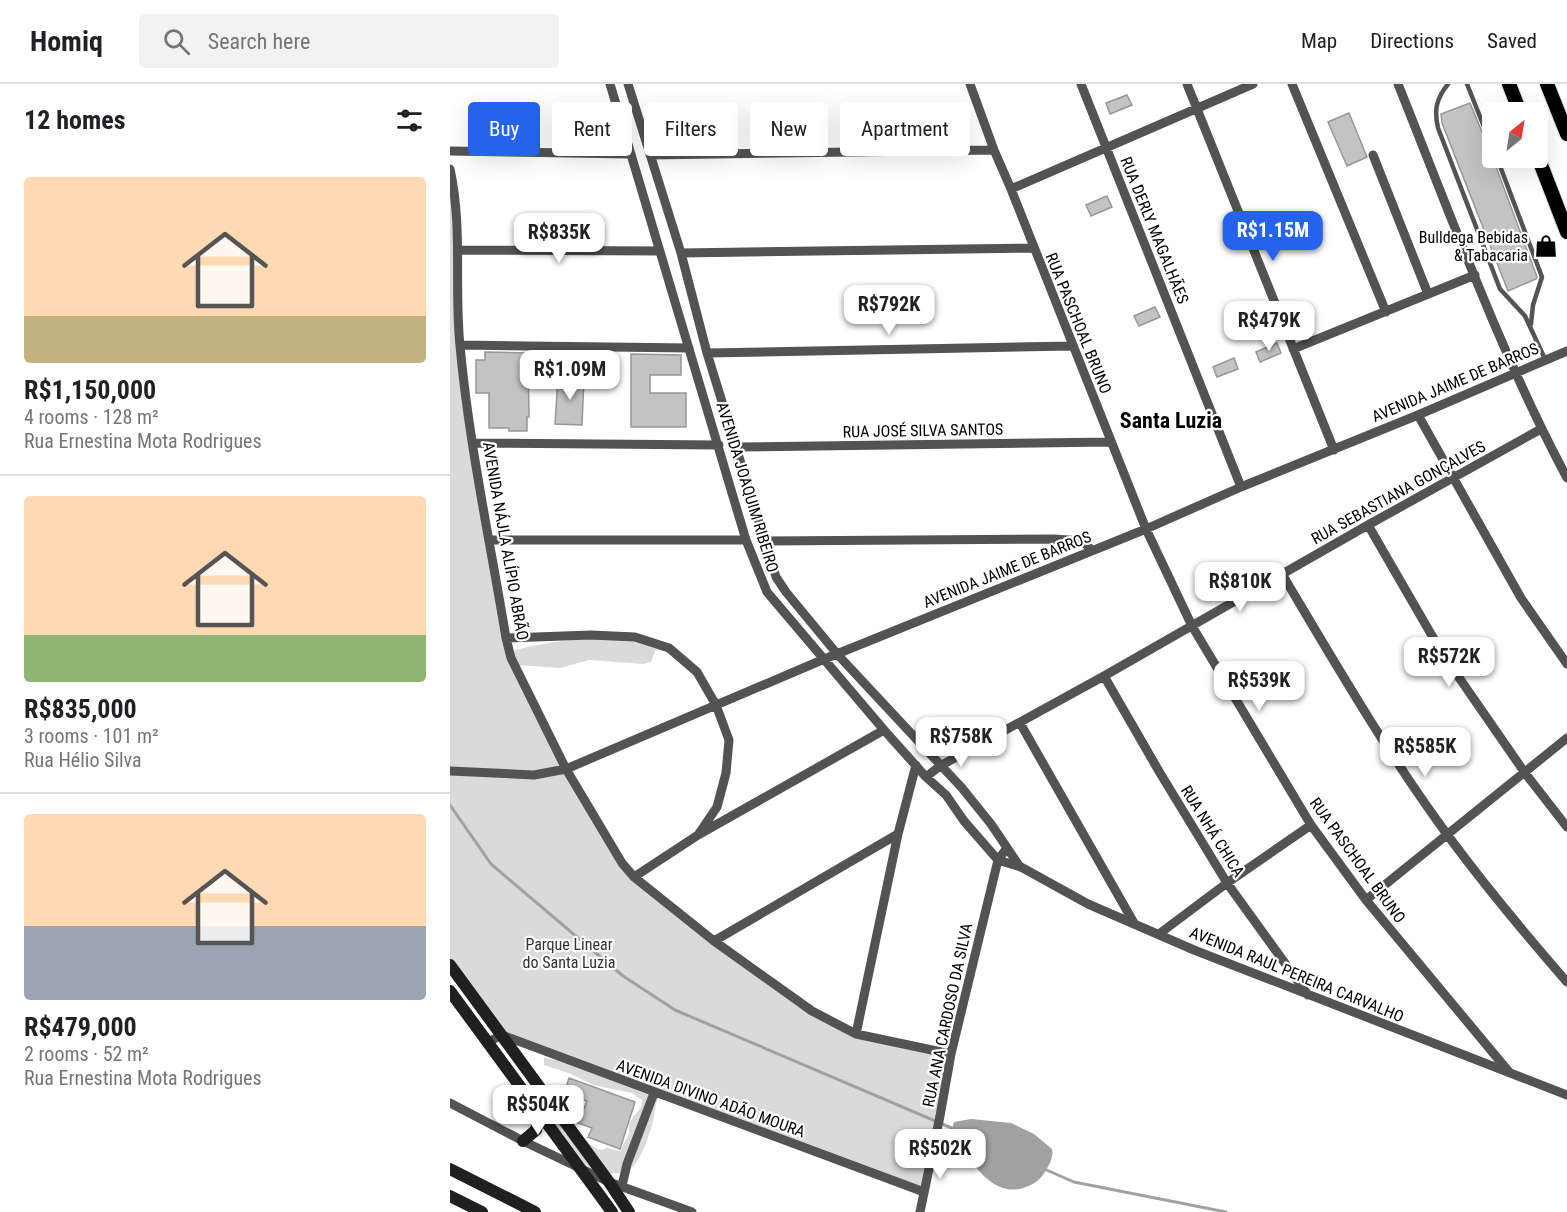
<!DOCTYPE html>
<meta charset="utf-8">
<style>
body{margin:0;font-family:"Roboto Condensed",sans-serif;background:#f2f2f2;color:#202124;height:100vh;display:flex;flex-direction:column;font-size:22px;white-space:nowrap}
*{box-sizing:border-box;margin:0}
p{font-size:20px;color:#757577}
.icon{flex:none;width:33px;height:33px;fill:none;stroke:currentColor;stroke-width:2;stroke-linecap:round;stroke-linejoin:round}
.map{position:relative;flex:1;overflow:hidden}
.drawer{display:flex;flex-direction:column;background:#fff;width:450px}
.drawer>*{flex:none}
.top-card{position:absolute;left:18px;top:18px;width:570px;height:54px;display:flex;gap:12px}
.needle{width:39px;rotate:30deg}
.tools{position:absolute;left:1032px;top:18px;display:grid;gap:12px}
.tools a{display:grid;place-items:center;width:66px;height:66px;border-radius:6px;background:#fff;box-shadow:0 6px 24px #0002;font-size:30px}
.price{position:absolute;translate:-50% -51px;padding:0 14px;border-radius:12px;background:#fff;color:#222;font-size:20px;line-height:39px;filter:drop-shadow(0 2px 3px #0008)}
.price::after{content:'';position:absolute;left:50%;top:36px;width:18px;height:14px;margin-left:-9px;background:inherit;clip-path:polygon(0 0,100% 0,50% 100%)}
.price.active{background:#2563eb;color:#fff}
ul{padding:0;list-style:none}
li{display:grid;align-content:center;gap:12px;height:318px;padding:0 24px}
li+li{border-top:2px solid #e0e0e0}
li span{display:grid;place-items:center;height:186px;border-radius:6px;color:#555}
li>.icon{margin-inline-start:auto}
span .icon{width:108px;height:108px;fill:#fffc;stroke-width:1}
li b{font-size:26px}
h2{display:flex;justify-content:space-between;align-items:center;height:72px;padding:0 24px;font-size:26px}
.pill{padding:0 21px;border-radius:6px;background:#fff;box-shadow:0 6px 24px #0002;font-size:21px;line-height:54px}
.pill.active{background:#2563eb;color:#fff}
header{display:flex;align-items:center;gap:36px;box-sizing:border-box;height:84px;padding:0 30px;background:#fff;border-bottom:2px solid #e0e0e0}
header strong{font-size:28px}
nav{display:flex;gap:33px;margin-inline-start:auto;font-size:21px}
.search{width:420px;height:54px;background:#f2f2f2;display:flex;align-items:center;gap:15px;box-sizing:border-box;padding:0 21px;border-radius:6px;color:#757577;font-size:22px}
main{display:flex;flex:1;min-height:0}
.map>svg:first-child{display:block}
.green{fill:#dadada}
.water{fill:#a1a1a1}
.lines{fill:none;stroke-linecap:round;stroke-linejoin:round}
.stream{stroke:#a1a1a1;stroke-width:3}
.building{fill:#c3c3c3;stroke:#979797;stroke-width:1.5}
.primary-casing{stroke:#dbdbdb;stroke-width:16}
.lane{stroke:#535353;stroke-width:4.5}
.street{stroke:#535353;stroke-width:9}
.secondary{stroke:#202020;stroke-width:12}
.primary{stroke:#000;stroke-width:14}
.labels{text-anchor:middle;stroke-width:4.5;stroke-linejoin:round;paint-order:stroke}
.street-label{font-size:16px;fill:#000;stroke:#fff}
.poi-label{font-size:16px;fill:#000;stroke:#fff;text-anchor:end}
.park-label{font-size:16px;fill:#313131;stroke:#fff}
.district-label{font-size:22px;font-weight:bold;fill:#000;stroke:#fff}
</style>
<header>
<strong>Homiq</strong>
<div class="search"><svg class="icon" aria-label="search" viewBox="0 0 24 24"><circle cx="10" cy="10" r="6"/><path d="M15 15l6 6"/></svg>Search here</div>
<nav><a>Map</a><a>Directions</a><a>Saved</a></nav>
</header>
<main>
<section class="drawer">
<h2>12 homes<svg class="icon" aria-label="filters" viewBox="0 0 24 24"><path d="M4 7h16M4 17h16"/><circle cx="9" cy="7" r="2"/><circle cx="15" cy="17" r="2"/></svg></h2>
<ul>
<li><span style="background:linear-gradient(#ffd9b3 75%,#c2b280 0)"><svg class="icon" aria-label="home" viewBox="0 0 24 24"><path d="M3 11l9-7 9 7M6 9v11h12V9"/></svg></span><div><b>R$1,150,000</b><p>4 rooms · 128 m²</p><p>Rua Ernestina Mota Rodrigues</p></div></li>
<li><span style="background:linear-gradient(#ffd9b3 75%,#8fb573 0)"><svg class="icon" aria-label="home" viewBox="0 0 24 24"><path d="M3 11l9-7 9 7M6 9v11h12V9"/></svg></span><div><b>R$835,000</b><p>3 rooms · 101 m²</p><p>Rua Hélio Silva</p></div></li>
<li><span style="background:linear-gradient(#ffd9b3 60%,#9aa5b1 0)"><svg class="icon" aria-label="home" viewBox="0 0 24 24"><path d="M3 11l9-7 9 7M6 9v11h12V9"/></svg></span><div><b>R$479,000</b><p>2 rooms · 52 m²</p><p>Rua Ernestina Mota Rodrigues</p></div></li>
</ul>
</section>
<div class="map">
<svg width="1117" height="1128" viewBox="0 0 1117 1128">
<rect width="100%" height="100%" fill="#fff"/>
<path class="green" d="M 0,85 L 10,261 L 60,568 C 91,557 178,545 206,565 L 201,578 L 193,580 L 139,576 L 110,584 L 65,581 L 116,685 L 184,793 L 362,927 L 406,950 L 501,970 L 474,1108 L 216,1014 L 208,1015 C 205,1021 205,1026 204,1033 C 201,1046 192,1075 182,1084 C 175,1091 165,1090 156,1088 C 122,1080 99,1064 90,1029 L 99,1027 L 145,1064 L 151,1066 L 157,1064 L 170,1067 L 179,1050 L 179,1039 L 191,1023 L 192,1016 L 182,1009 L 143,1001 L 121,990 L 94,981 L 94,974 L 107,976 L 52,951 L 0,876 Z"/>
<path class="water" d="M 521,1035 L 561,1039 L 584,1050 L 602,1065 C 604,1074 598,1083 593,1091 C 587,1099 578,1103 569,1105 C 548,1109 530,1091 520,1074 C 514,1065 511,1054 501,1048 L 504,1038 Z"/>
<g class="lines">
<path class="stream" d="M 0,721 L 41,780 L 173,892 L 225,926 L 504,1045
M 592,1084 L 624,1098 L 776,1128"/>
</g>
<path class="building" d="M 677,11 L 682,21 L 660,30 L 656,19 Z
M 1020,19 L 1042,72 L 1087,193 L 1086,195 L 1058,207 L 992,39 L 991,30 Z
M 899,29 L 917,73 L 897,82 L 878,38 Z
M 657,112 L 662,123 L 641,132 L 636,121 Z
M 705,223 L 710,233 L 689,242 L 684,232 Z
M 827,259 L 831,269 L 810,278 L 806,268 Z
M 35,268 L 78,269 L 79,333 L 77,333 L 77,347 L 59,347 L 59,344 L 39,344 L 39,309 L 26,309 L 26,276 L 35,276 Z
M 181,270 L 231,271 L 231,291 L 200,291 L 200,309 L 236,309 L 236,343 L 181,343 Z
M 784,274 L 788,285 L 767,293 L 763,283 Z
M 108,293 L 134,294 L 132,341 L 105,340 Z
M 119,994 L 185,1018 L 170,1065 L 138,1053 L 142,1044 L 128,1039 L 137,1017 L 114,1009 Z"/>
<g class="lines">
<g class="primary-casing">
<path id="primary" d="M 1059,0 L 1070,28
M 1097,0 L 1117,50
M 1088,73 L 1117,148"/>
</g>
<path class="lane" d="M 998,0 C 986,15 984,26 988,44 L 1050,205 L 1075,232 L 1095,275
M 1017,0 L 1042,63
M 1047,74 L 1092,193 L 1083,221 L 1081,240"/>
<path class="street" d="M 160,0 L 296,456 L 317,508 L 434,646 L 476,693 L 496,711 L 514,737 L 548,776 L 571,783 L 638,820 L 744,866 L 1117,1011
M 178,0 L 231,169 L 257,269 L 326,493 L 336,508 L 388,571 L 512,704 L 541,740 L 570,783
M 520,0 L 544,66 L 561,105 L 696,445 L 742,542 L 861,741 L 916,816 L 1059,988
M 631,0 L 791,403
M 737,0 L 884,366
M 842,0 L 936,228
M 948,0 C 1001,132 1050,268 1117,394
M 0,67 L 181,70
M 200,71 L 544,66
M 923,71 L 978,210
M 0,85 C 13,144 4,203 10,262 C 19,360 40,457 56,554 L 61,574 L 116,685 L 172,779 L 184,793 L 264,857 L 362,927 L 406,950 L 501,970
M 561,105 L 803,0
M 8,166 L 210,167
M 231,169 L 583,164
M 10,261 L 239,264
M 843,265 L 1025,191
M 257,269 L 622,262
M 968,331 L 1071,514 L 1117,580
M 23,359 L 269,361
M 287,363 L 660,358
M 918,441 L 992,569 L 1075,689 L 1117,743
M 40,456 L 296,456
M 315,457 L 604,455 L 632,457 L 642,466
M 832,490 C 885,579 937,669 999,753 C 1036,803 1076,851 1117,898
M 56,554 L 141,551 L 185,553 L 219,564 L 247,588 L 266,621 L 279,656 L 276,689 L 267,723 L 248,751
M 654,592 L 710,689 L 777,799 L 858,911
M 570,639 L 684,839
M 0,687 L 84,691 L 116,685 L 372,576 L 696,445 L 791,403 L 968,331 L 1117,267
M 476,693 L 490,682 L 654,592 L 918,441 L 1091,345
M 184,793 L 248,751 L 434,646
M 916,816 L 1117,654
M 709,850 L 777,799 L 861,741
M 264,857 L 448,750
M 406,950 L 448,750 L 466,681
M 38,958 L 52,951 L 474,1108
M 0,1019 L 73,1057 L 159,1098 L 242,1128
M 172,1102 L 177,1080 L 204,1009
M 470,1128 L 490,1032 L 501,970 L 548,776 L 557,764"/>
<path class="secondary" d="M 0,881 L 159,1098 L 179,1128
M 0,907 L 162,1128
M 73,1057 L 86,1046 L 90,1029
M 0,1085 L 85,1128
M 0,1112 L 32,1128"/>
<use href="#primary" class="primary"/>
</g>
<defs>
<g id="shop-bare" transform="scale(1.8)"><path d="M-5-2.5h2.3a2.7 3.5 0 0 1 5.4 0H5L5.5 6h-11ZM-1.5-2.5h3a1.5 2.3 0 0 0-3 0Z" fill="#000" stroke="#fff" stroke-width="2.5" paint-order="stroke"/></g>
</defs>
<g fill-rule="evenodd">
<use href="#shop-bare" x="1096" y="162"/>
</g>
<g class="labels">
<g class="street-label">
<text transform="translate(705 146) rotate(68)" y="6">RUA DERLY MAGALHÃES</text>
<text transform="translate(629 239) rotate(68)" y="6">RUA PASCHOAL BRUNO</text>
<text transform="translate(1005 298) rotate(-23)" y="6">AVENIDA JAIME DE BARROS</text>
<text transform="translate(473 346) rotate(-1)" y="6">RUA JOSÉ SILVA SANTOS</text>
<text transform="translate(298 403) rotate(73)" y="6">AVENIDA JOAQUIM RIBEIRO</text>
<text transform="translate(948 408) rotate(-29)" y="6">RUA SEBASTIANA GONÇALVES</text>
<text transform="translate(56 457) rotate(80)" y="6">AVENIDA NÁJLA ALÍPIO ABRÃO</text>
<text transform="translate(557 485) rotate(-22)" y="6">AVENIDA JAIME DE BARROS</text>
<text transform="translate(763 747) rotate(58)" y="6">RUA NHÁ CHICA</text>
<text transform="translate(908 776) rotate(54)" y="6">RUA PASCHOAL BRUNO</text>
<text transform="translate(847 890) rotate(22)" y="6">AVENIDA RAUL PEREIRA CARVALHO</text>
<text transform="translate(497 931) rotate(-78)" y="6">RUA ANA CARDOSO DA SILVA</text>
<text transform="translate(261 1014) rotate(20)" y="6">AVENIDA DIVINO ADÃO MOURA</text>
</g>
<g class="poi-label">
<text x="1078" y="159">Bulldega Bebidas<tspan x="1078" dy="18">&amp; Tabacaria</tspan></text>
</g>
<g class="park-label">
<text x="119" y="866">Parque Linear<tspan x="119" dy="18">do Santa Luzia</tspan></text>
</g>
<g class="district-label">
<text x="721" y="344">Santa Luzia</text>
</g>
</g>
</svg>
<div class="tools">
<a><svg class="needle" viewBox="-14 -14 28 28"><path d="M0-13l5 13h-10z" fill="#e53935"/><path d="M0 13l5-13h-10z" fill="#757577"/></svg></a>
</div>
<b class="price active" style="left:823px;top:178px">R$1.15M</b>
<b class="price" style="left:109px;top:180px">R$835K</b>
<b class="price" style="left:439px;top:252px">R$792K</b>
<b class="price" style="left:819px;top:268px">R$479K</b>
<b class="price" style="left:120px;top:317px">R$1.09M</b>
<b class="price" style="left:790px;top:529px">R$810K</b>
<b class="price" style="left:999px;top:604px">R$572K</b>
<b class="price" style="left:809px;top:628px">R$539K</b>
<b class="price" style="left:511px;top:684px">R$758K</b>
<b class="price" style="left:975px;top:694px">R$585K</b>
<b class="price" style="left:88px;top:1052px">R$504K</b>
<b class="price" style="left:490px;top:1096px">R$502K</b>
<div class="top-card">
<a class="pill active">Buy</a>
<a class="pill">Rent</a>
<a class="pill">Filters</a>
<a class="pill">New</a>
<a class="pill">Apartment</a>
</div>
</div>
</main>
